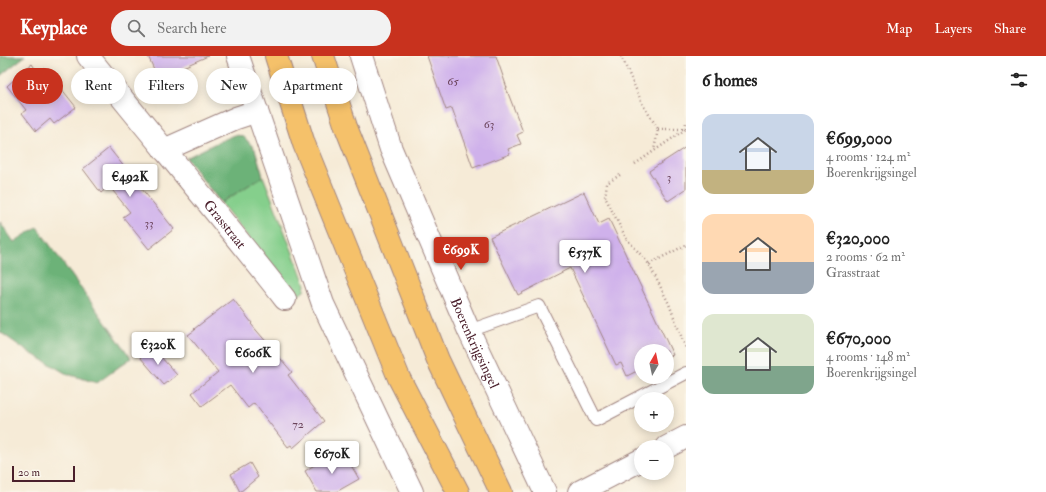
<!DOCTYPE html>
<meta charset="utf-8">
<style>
body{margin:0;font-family:"IM FELL Double Pica",serif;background:#f2f2f2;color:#222;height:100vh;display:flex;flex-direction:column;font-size:15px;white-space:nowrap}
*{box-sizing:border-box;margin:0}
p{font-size:13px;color:#767676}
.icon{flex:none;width:22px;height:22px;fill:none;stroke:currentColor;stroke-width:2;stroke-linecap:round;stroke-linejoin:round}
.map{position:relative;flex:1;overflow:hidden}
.panel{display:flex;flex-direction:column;background:#fff;width:360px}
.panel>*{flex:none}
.guide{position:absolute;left:12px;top:12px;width:380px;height:36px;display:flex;gap:8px}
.needle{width:26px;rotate:9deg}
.buttons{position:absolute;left:634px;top:288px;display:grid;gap:8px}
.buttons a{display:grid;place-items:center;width:40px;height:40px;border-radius:50%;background:#fff;box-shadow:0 2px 10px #0003;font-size:20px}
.scale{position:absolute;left:12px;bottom:10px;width:63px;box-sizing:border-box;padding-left:4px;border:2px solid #4a1f2b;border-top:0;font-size:11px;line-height:14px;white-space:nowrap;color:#4a1f2b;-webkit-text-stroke:3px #fbf7ec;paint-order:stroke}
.price{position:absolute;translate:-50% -34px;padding:0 9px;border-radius:4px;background:#fff;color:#222;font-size:13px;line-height:26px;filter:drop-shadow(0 1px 2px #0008)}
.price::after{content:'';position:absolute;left:50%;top:24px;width:12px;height:9px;margin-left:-6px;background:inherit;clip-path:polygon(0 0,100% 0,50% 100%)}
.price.selected{background:#c8321e;color:#fff}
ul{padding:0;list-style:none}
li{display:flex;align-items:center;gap:12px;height:100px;padding:0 16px}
li span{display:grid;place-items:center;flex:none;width:112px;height:80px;border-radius:12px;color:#555}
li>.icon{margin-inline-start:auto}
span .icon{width:48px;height:48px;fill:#fffc;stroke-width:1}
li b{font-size:17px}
h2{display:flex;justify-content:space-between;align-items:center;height:48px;padding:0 16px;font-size:17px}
.tag{padding:0 14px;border-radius:18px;background:#fff;box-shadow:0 2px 10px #0003;font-size:14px;line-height:36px}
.tag.selected{background:#c8321e;color:#fff}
header{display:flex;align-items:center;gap:24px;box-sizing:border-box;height:56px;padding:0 20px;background:#c8321e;color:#fff}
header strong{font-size:19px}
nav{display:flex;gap:22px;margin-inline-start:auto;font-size:14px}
.search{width:280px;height:36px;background:#f2f2f2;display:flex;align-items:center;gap:10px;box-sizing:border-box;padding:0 14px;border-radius:22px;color:#767676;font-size:15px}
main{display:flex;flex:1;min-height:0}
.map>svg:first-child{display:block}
.green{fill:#85cf8c;stroke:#68775c}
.forest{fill:#6cb278;stroke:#5b6852}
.building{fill:#cfb1eb}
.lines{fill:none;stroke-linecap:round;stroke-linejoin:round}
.service-casing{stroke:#a08581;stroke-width:14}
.minor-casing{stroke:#a08581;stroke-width:24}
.trunk-casing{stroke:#a08581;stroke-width:24}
.path{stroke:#a08581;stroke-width:2.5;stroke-dasharray:1 3;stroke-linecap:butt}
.service{stroke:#fff;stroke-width:12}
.minor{stroke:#fff;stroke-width:22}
.trunk{stroke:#f5c16b;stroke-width:22}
.labels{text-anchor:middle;stroke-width:3;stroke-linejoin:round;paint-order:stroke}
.number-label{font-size:12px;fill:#6b445b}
.street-label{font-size:14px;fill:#4a1f2b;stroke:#fbf7ec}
</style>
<header>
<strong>Keyplace</strong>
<div class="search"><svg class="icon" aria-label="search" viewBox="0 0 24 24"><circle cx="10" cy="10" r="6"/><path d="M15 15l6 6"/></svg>Search here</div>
<nav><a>Map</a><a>Layers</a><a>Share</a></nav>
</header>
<main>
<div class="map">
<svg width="686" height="436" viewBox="0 0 686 436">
<rect width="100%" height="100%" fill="#fbf7ec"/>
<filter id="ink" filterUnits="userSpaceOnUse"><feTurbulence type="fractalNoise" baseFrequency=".025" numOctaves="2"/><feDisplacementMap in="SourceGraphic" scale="8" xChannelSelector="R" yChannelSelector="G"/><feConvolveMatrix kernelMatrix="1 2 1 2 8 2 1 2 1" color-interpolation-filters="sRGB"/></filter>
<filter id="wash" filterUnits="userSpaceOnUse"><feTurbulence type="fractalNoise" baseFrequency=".012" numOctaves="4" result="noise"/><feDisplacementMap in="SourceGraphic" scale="16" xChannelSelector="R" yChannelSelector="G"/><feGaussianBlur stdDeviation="0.9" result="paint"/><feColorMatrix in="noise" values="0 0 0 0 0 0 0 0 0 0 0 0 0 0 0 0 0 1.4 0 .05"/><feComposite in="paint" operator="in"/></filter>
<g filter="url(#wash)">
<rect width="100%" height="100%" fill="#f6ebd7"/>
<path class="green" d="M 263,120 L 305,228 L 304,235 L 300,238 L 293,238 L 221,147 Z"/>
<path class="forest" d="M 0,0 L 25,0 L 0,20 Z
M 235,79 L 243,80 L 255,93 L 263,120 L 221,147 L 186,102 L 218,86 Z
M 0,166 L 14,186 L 37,171 L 131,302 L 97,327 L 67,318 L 27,295 L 0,276 Z"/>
<g id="blocks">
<path class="building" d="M 148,0 L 208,0 L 158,22 Z
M 427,0 L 496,0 L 507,32 L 506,32 L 523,76 L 517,79 L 521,88 L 508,93 L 510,98 L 473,112 L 452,52 L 446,54 Z
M 32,8 L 38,17 L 45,12 L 76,51 L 54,68 L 50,63 L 36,75 L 22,57 L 26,54 L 7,30 L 17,21 L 16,20 Z
M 686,91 L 686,133 L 668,145 L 649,115 Z
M 109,92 L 174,173 L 149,193 L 123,161 L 130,156 L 109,130 L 101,137 L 83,113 Z
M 584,136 L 599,168 L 609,163 L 673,299 L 667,301 L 667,295 L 641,295 L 641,313 L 627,320 L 621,307 L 616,309 L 570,212 L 518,239 L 490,181 Z
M 233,243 L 252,267 L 251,268 L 292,316 L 288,319 L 324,365 L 293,392 L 291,389 L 288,391 L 254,347 L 248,352 L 230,329 L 202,350 L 192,337 L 218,316 L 188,279 L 195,274 L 194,273 Z
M 152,291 L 177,319 L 164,329 L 140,301 Z
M 330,399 L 334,406 L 345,399 L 359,423 L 336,436 L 317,436 L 305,415 Z
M 250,407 L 258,421 L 240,436 L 231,418 Z"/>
</g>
</g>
<g filter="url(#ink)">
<use href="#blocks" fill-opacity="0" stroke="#a08581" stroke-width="1"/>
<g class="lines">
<g class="service-casing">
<path id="service" d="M 469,275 L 539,250 L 596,364 L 686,317"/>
</g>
<g class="minor-casing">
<g id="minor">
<path id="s1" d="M 88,0 C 153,81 221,161 285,243"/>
<path d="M 238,0 L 323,248 L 412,436"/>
<path id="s2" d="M 361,0 L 391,93 L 469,275 L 545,436"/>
<path d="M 164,94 L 236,62 L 257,55"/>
<path d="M 667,391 L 686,381"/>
<path d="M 579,436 L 641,404"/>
</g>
</g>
<g class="trunk-casing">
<path id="trunk" d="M 276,0 L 304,88 L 399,322 L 458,436
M 323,0 L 346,71 L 438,304 L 501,436"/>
</g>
<path class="path" d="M 621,0 L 643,49 L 658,73 L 654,94
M 658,73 L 685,73 L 686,66
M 635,108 L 686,73
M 620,119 L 607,127 L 605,141 L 626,182 L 649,208 L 669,248 L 686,293
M 649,208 L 686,189"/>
<use href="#service" class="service"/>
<use href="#minor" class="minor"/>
<use href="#trunk" class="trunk"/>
</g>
</g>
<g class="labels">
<g class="number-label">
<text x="453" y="29">65</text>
<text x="489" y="72">63</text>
<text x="669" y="125">3</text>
<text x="149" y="171">33</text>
<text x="298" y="372">72</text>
</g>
<g class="street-label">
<text dy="5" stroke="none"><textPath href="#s1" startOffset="217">Grasstraat</textPath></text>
<text dy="5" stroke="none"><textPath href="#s2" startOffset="309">Boerenkrijgsingel</textPath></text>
</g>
</g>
</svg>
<div class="buttons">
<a><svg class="needle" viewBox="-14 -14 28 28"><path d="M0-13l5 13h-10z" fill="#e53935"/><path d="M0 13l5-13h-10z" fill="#767676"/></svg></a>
<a>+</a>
<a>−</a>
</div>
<div class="scale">20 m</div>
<b class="price" style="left:130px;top:142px">€492K</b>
<b class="price selected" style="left:461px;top:215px">€699K</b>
<b class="price" style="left:585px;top:218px">€537K</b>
<b class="price" style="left:158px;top:310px">€320K</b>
<b class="price" style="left:253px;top:318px">€606K</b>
<b class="price" style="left:332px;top:419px">€670K</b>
<div class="guide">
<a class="tag selected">Buy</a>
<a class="tag">Rent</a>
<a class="tag">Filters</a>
<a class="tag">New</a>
<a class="tag">Apartment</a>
</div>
</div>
<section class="panel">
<h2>6 homes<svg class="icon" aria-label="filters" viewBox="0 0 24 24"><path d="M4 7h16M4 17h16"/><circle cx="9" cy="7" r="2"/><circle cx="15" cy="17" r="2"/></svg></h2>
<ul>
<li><span style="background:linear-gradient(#c9d6e8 70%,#c2b280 0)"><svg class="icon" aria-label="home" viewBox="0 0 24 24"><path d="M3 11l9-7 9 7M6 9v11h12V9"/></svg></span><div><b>€699,000</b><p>4 rooms · 124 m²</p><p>Boerenkrijgsingel</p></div></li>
<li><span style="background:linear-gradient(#ffd9b3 60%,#9aa5b1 0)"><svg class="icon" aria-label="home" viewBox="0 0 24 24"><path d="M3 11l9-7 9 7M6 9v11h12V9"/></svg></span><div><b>€320,000</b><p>2 rooms · 62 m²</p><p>Grasstraat</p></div></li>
<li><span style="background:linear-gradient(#dfe7d0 65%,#7fa58c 0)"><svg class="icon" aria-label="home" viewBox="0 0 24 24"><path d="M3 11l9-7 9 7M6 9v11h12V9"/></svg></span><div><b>€670,000</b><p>4 rooms · 148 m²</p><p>Boerenkrijgsingel</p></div></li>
</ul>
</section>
</main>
